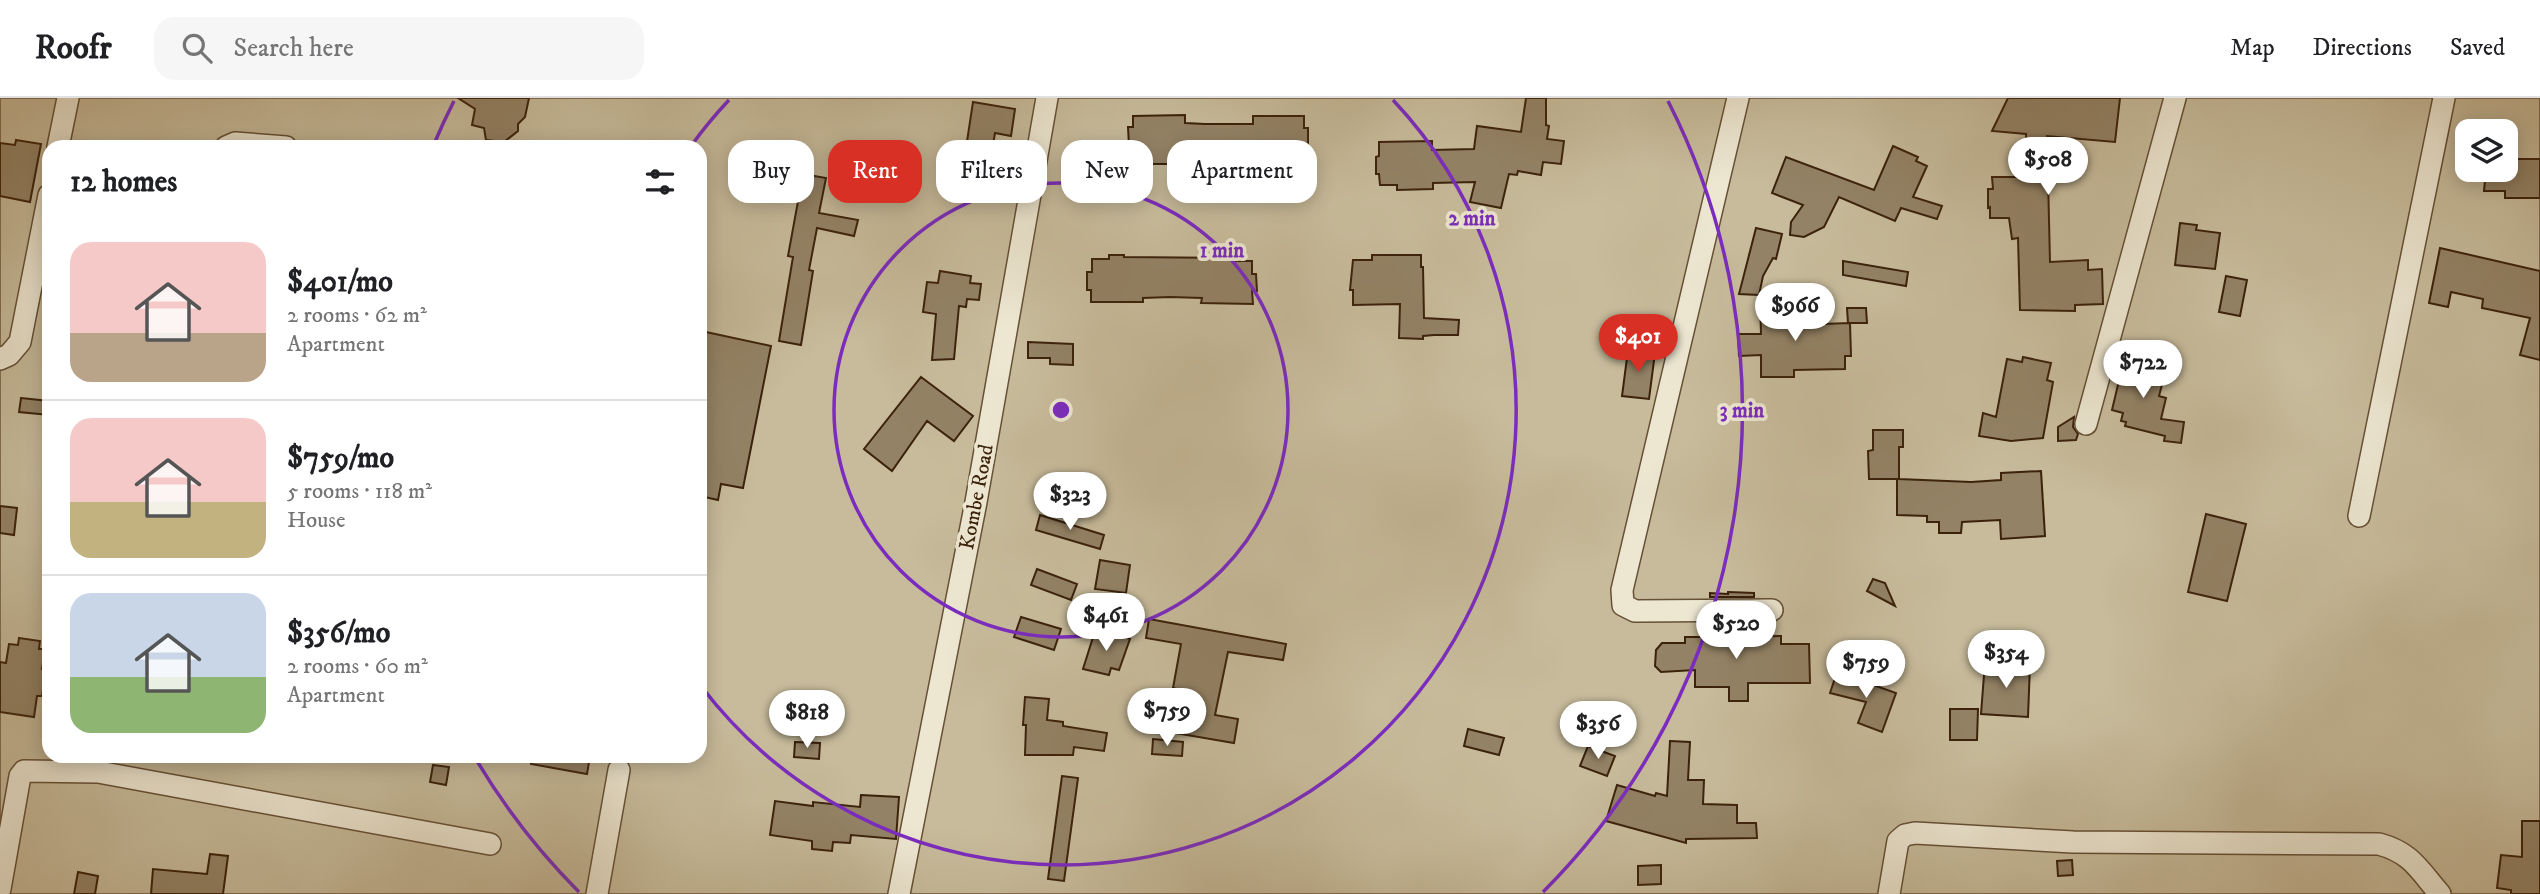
<!DOCTYPE html>
<meta charset="utf-8">
<style>
body{margin:0;font-family:"IM FELL DW Pica",serif;background:#f6f6f6;color:#202124;height:100vh;display:flex;flex-direction:column;font-size:26px;white-space:nowrap}
*{box-sizing:border-box;margin:0}
p{font-size:23px;color:#757577}
.icon{flex:none;width:38px;height:38px;fill:none;stroke:currentColor;stroke-width:2;stroke-linecap:round;stroke-linejoin:round}
.map{position:relative;flex:1;overflow:hidden}
.side{position:absolute;left:42px;top:42px;width:665px;height:623px;display:flex;flex-direction:column;background:#fff;border-radius:21px;box-shadow:0 4px 18px #0003}
.side>*{flex:none}
.top-card{position:absolute;left:728px;top:42px;width:665px;height:63px;display:flex;gap:14px}
.tools{position:absolute;left:2455px;top:21px;display:grid;gap:14px}
.tools a{display:grid;place-items:center;width:63px;height:63px;border-radius:14px;background:#fff;box-shadow:0 4px 18px #0003;font-size:35px}
.price{position:absolute;translate:-50% -60px;padding:0 16px;border-radius:24px;background:#fff;color:#222;font-size:23px;line-height:46px;filter:drop-shadow(0 2px 4px #0008)}
.price::after{content:'';position:absolute;left:50%;top:42px;width:21px;height:16px;margin-left:-10px;background:inherit;clip-path:polygon(0 0,100% 0,50% 100%)}
.price.on{background:#d93025;color:#fff}
ul{padding:0;list-style:none}
li{display:flex;align-items:center;gap:21px;height:175px;padding:0 28px}
li+li{border-top:2px solid #e0e0e0}
li span{display:grid;place-items:center;flex:none;width:196px;height:140px;border-radius:21px;color:#555}
li>.icon{margin-inline-start:auto}
span .icon{width:84px;height:84px;fill:#fffc;stroke-width:1}
li b{font-size:30px}
h2{display:flex;justify-content:space-between;align-items:center;height:84px;padding:0 28px;font-size:30px}
.chip{padding:0 24px;border-radius:21px;background:#fff;box-shadow:0 4px 18px #0003;font-size:24px;line-height:63px}
.chip.on{background:#d93025;color:#fff}
header{display:flex;align-items:center;gap:42px;box-sizing:border-box;height:98px;padding:0 35px;background:#fff;border-bottom:2px solid #e0e0e0}
header strong{font-size:33px}
nav{display:flex;gap:38px;margin-inline-start:auto;font-size:24px}
.search{width:490px;height:63px;background:#f6f6f6;display:flex;align-items:center;gap:18px;box-sizing:border-box;padding:0 24px;border-radius:21px;color:#757577;font-size:26px}
.map>svg:first-child{display:block}
.green{fill:#c7bb9b;stroke:#826e53;stroke-width:2;fill-rule:evenodd}
.building{fill:#938265;stroke:#3c220b;stroke-width:2}
.lines{fill:none;stroke-linecap:round;stroke-linejoin:round}
.minor-casing{stroke:#665036;stroke-width:24}
.minor{stroke:#ede7d2;stroke-width:21}
.ring{fill:none;stroke:#7b2cbf;stroke-width:3.5}
.labels{text-anchor:middle;stroke-width:7;stroke-linejoin:round;paint-order:stroke}
.street-label{font-size:21px;fill:#3c220b;stroke:#ede7d2}
.centre{fill:#7b2cbf;stroke:#ede7d2;stroke-width:3.5}
.ring-label{font-size:21px;text-anchor:middle;font-weight:bold;fill:#7b2cbf;stroke:#ede7d2;stroke-width:7;stroke-linejoin:round;paint-order:stroke}
</style>
<header>
<strong>Roofr</strong>
<div class="search"><svg class="icon" aria-label="search" viewBox="0 0 24 24"><circle cx="10" cy="10" r="6"/><path d="M15 15l6 6"/></svg>Search here</div>
<nav><a>Map</a><a>Directions</a><a>Saved</a></nav>
</header>
<div class="map">
<svg width="2540" height="796" viewBox="0 0 2540 796">
<rect width="100%" height="100%" fill="#e4dab9"/>
<filter id="stains"><feTurbulence type="fractalNoise" baseFrequency=".00286" numOctaves="4"/><feColorMatrix values="0 0 0 0 .2 0 0 0 0 .09 0 0 0 0 .02 0 0 0 .5 -.17"/></filter>
<radialGradient id="worn" r=".72"><stop offset=".6" stop-color="#630" stop-opacity="0"/><stop offset="1" stop-color="#630" stop-opacity=".3"/></radialGradient>
<path class="green" d="M 0,0 L 2540,0 L 2540,796 L 0,796 ZM 2468,33 L 2506,33 L 2506,72 L 2468,72 ZM 49,49 L 700,49 L 700,658 L 49,658 Z"/>
<path class="building" d="M 458,0 L 529,0 L 525,19 L 518,26 L 518,33 L 504,44 L 486,42 L 484,30 L 472,27 L 475,11 Z
M 1526,0 L 1546,0 L 1546,27 L 1549,28 L 1547,41 L 1564,43 L 1561,66 L 1543,64 L 1541,77 L 1518,73 L 1517,77 L 1509,76 L 1501,110 L 1470,104 L 1475,84 L 1433,85 L 1433,91 L 1397,92 L 1397,87 L 1380,87 L 1379,76 L 1376,76 L 1376,59 L 1379,58 L 1379,44 L 1432,43 L 1432,52 L 1474,51 L 1477,28 L 1521,34 Z
M 2008,0 L 2120,0 L 2115,44 L 2047,38 L 2050,164 L 2088,162 L 2088,172 L 2102,171 L 2103,206 L 2075,207 L 2075,213 L 2020,212 L 2018,140 L 2012,141 L 2009,120 L 1990,120 L 1990,109 L 1988,110 L 1988,91 L 1993,91 L 1992,79 L 2021,79 L 2020,69 L 2026,69 L 2026,36 L 1992,33 Z
M 973,4 L 1015,11 L 1011,38 L 995,35 L 988,77 L 1003,79 L 1000,96 L 989,94 L 987,100 L 954,95 L 955,82 L 943,80 L 949,47 L 966,50 Z
M 1185,17 L 1185,25 L 1205,26 L 1253,26 L 1253,18 L 1304,18 L 1304,30 L 1308,30 L 1308,50 L 1305,50 L 1305,63 L 1290,63 L 1290,68 L 1252,66 L 1252,56 L 1205,57 L 1205,60 L 1189,60 L 1189,66 L 1149,66 L 1149,61 L 1132,61 L 1132,48 L 1129,48 L 1128,29 L 1133,29 L 1133,18 Z
M 16,42 L 41,46 L 30,104 L 0,98 L 0,45 L 15,47 Z
M 1893,48 L 1918,59 L 1916,63 L 1927,68 L 1913,99 L 1942,108 L 1937,121 L 1901,110 L 1895,123 L 1839,99 L 1824,129 L 1804,139 L 1790,137 L 1791,124 L 1803,107 L 1772,95 L 1786,59 L 1874,92 Z
M 2511,61 L 2540,61 L 2540,100 L 2505,100 L 2505,93 L 2484,93 L 2486,72 L 2506,72 L 2506,64 L 2511,64 Z
M 803,76 L 826,80 L 819,115 L 858,122 L 854,138 L 817,130 L 809,172 L 813,173 L 801,247 L 779,243 L 793,159 L 788,158 Z
M 2180,125 L 2197,127 L 2196,132 L 2220,135 L 2215,171 L 2175,167 Z
M 1756,130 L 1782,136 L 1776,161 L 1773,160 L 1763,178 L 1759,197 L 1739,196 Z
M 2440,150 L 2540,173 L 2540,262 L 2520,257 L 2530,220 L 2482,210 L 2483,201 L 2451,194 L 2448,209 L 2429,205 Z
M 1109,157 L 1124,157 L 1124,159 L 1235,160 L 1235,163 L 1252,163 L 1252,176 L 1256,176 L 1257,193 L 1252,193 L 1253,206 L 1201,205 L 1202,200 L 1170,199 L 1143,200 L 1143,204 L 1091,204 L 1091,192 L 1087,192 L 1087,174 L 1092,174 L 1092,161 L 1109,161 Z
M 1372,157 L 1421,157 L 1421,169 L 1423,169 L 1424,220 L 1459,222 L 1458,237 L 1434,237 L 1423,238 L 1423,241 L 1399,240 L 1400,206 L 1353,207 L 1353,192 L 1350,192 L 1353,162 L 1372,162 Z
M 1843,163 L 1908,174 L 1906,188 L 1843,177 Z
M 940,173 L 971,178 L 970,185 L 981,186 L 979,202 L 967,201 L 966,209 L 959,208 L 954,261 L 932,262 L 936,216 L 923,214 L 927,184 L 938,185 Z
M 2226,178 L 2247,182 L 2240,218 L 2219,214 Z
M 1784,200 L 1784,221 L 1793,221 L 1793,227 L 1850,225 L 1851,258 L 1845,258 L 1845,271 L 1794,272 L 1794,279 L 1761,279 L 1761,257 L 1739,258 L 1738,236 L 1761,236 L 1760,201 Z
M 1847,210 L 1866,210 L 1867,225 L 1848,225 Z
M 706,234 L 771,248 L 743,390 L 721,386 L 718,402 L 700,398 L 700,266 Z
M 1028,244 L 1073,246 L 1073,267 L 1050,266 L 1050,260 L 1028,260 Z
M 2121,247 L 2137,252 L 2129,271 L 2164,279 L 2159,298 L 2166,300 L 2161,321 L 2184,324 L 2181,345 L 2164,343 L 2165,338 L 2125,328 L 2126,324 L 2121,323 L 2123,315 L 2112,312 L 2121,274 L 2114,272 Z
M 1628,252 L 1655,255 L 1649,301 L 1622,298 Z
M 2023,259 L 2051,265 L 2047,282 L 2053,284 L 2043,340 L 2011,343 L 1979,338 L 1983,315 L 1996,319 L 2007,261 L 2022,264 Z
M 921,279 L 973,318 L 954,343 L 927,323 L 892,373 L 864,351 Z
M 21,300 L 49,303 L 49,317 L 19,314 Z
M 2074,319 L 2073,329 L 2078,336 L 2076,342 L 2058,343 L 2058,329 Z
M 1873,332 L 1903,332 L 1903,349 L 1899,349 L 1899,381 L 1971,384 L 2001,382 L 2001,375 L 2041,373 L 2045,438 L 2001,441 L 2000,422 L 1962,424 L 1961,435 L 1939,435 L 1939,424 L 1927,424 L 1927,418 L 1897,417 L 1897,381 L 1869,381 L 1868,353 L 1873,352 Z
M 0,408 L 17,410 L 14,437 L 0,435 Z
M 2206,416 L 2246,426 L 2227,503 L 2188,494 Z
M 1040,417 L 1104,437 L 1100,451 L 1036,432 Z
M 1100,462 L 1130,467 L 1126,495 L 1095,491 Z
M 1037,471 L 1077,486 L 1071,502 L 1031,487 Z
M 1873,481 L 1885,485 L 1895,508 L 1867,493 Z
M 1728,494 L 1754,495 L 1754,499 L 1710,499 L 1710,495 L 1728,496 Z
M 1021,519 L 1061,531 L 1054,552 L 1014,539 Z
M 1149,521 L 1286,546 L 1283,562 L 1228,554 L 1215,617 L 1238,621 L 1234,645 L 1175,635 L 1181,592 L 1173,590 L 1181,546 L 1146,540 Z
M 1730,525 L 1730,539 L 1781,538 L 1781,546 L 1809,546 L 1810,585 L 1748,585 L 1748,603 L 1729,603 L 1729,589 L 1695,589 L 1695,572 L 1661,574 L 1655,568 L 1656,552 L 1662,545 L 1685,545 L 1685,539 L 1710,539 L 1710,526 Z
M 1101,532 L 1130,541 L 1119,572 L 1111,570 L 1109,577 L 1083,571 L 1095,533 L 1100,534 Z
M 19,540 L 40,543 L 39,551 L 45,551 L 42,571 L 46,571 L 42,598 L 37,598 L 34,619 L 0,614 L 0,564 L 6,565 L 9,546 L 18,547 Z
M 1985,564 L 2030,567 L 2028,619 L 1981,616 Z
M 1837,574 L 1896,595 L 1882,634 L 1858,625 L 1866,604 L 1830,595 Z
M 1025,599 L 1049,601 L 1047,622 L 1063,624 L 1063,628 L 1107,635 L 1104,653 L 1074,649 L 1073,657 L 1025,657 L 1026,627 L 1023,627 Z
M 1950,611 L 1978,611 L 1977,642 L 1950,642 Z
M 1468,631 L 1504,640 L 1499,657 L 1464,648 Z
M 1153,641 L 1183,644 L 1182,658 L 1152,656 Z
M 1670,643 L 1690,644 L 1688,682 L 1704,682 L 1703,706 L 1737,707 L 1737,725 L 1756,725 L 1757,740 L 1686,741 L 1686,745 L 1606,723 L 1617,687 L 1655,698 L 1656,695 L 1667,698 Z
M 795,644 L 820,645 L 819,661 L 794,659 Z
M 1588,648 L 1615,658 L 1607,678 L 1580,668 Z
M 531,658 L 590,658 L 587,676 L 531,666 Z
M 433,667 L 449,669 L 446,687 L 430,684 Z
M 1062,678 L 1078,680 L 1064,783 L 1048,781 Z
M 861,697 L 899,699 L 896,741 L 851,737 L 850,745 L 833,744 L 832,753 L 812,751 L 812,743 L 770,737 L 775,703 L 813,708 L 813,704 L 860,709 Z
M 2522,723 L 2540,723 L 2540,796 L 2511,796 L 2511,792 L 2497,790 L 2501,757 L 2522,759 Z
M 210,756 L 228,758 L 223,796 L 151,796 L 153,771 L 207,776 Z
M 2072,762 L 2073,777 L 2058,778 L 2057,763 Z
M 1661,767 L 1661,786 L 1638,787 L 1638,768 Z
M 78,774 L 98,778 L 95,796 L 74,796 Z"/>
<g class="lines">
<g class="minor-casing">
<path id="minor" d="M 1738,0 L 1622,492 L 1623,507 L 1635,513 L 1772,512
M 58,49 L 68,0
M 226,49 L 235,45 L 286,49
M 0,261 L 9,257 L 20,244 L 49,97
M 2086,326 L 2175,0
M 2359,418 L 2444,0
M 0,791 L 20,678 L 24,673 L 98,674 L 490,746
M 597,796 L 619,672
M 899,796 L 976,404 L 1047,0
M 1889,796 L 1898,743 L 1905,737 L 1915,735 L 2073,744 L 2379,746 C 2412,755 2419,772 2440,796"/>
</g>
<use href="#minor" class="minor"/>
</g>
<g class="ring">
<circle cx="1061" cy="312" r="227"/>
<path d="M691 48A454 454 0 0 1 729 2M1393 2A454 454 0 1 1 701 588"/>
<path d="M579 794A681 681 0 0 1 477 663M434 46A681 681 0 0 1 454 3M1668 3A681 681 0 0 1 1543 794"/>
</g>
<g class="labels">
<g class="street-label">
<text transform="translate(976 399) rotate(-79)" y="7">Kombe Road</text>
</g>
</g>
<circle cx="1061" cy="312" r="10" class="centre"/>
<g class="ring-label">
<text x="1472" y="127">2 min</text>
<text x="1222" y="159">1 min</text>
<text x="1742" y="319">3 min</text>
</g>
<rect width="100%" height="100%" filter="url(#stains)"/>
<rect width="100%" height="100%" fill="url(#worn)"/>
</svg>
<div class="tools">
<a><svg class="icon" aria-label="layers" viewBox="0 0 24 24"><path d="M12 4l9 5-9 5-9-5zM3 14l9 5 9-5"/></svg></a>
</div>
<b class="price" style="left:2048px;top:99px">$508</b>
<b class="price" style="left:1795px;top:245px">$966</b>
<b class="price on" style="left:1638px;top:276px">$401</b>
<b class="price" style="left:2143px;top:302px">$722</b>
<b class="price" style="left:1070px;top:434px">$323</b>
<b class="price" style="left:1106px;top:555px">$461</b>
<b class="price" style="left:1736px;top:563px">$520</b>
<b class="price" style="left:2006px;top:592px">$354</b>
<b class="price" style="left:1866px;top:602px">$759</b>
<b class="price" style="left:1167px;top:650px">$759</b>
<b class="price" style="left:807px;top:652px">$818</b>
<b class="price" style="left:1598px;top:663px">$356</b>
<div class="top-card">
<a class="chip">Buy</a>
<a class="chip on">Rent</a>
<a class="chip">Filters</a>
<a class="chip">New</a>
<a class="chip">Apartment</a>
</div>
<section class="side">
<h2>12 homes<svg class="icon" aria-label="filters" viewBox="0 0 24 24"><path d="M4 7h16M4 17h16"/><circle cx="9" cy="7" r="2"/><circle cx="15" cy="17" r="2"/></svg></h2>
<ul>
<li><span style="background:linear-gradient(#f6c9c9 65%,#b9a48a 0)"><svg class="icon" aria-label="home" viewBox="0 0 24 24"><path d="M3 11l9-7 9 7M6 9v11h12V9"/></svg></span><div><b>$401/mo</b><p>2 rooms · 62 m²</p><p>Apartment</p></div></li>
<li><span style="background:linear-gradient(#f6c9c9 60%,#c2b280 0)"><svg class="icon" aria-label="home" viewBox="0 0 24 24"><path d="M3 11l9-7 9 7M6 9v11h12V9"/></svg></span><div><b>$759/mo</b><p>5 rooms · 118 m²</p><p>House</p></div></li>
<li><span style="background:linear-gradient(#c9d6e8 60%,#8fb573 0)"><svg class="icon" aria-label="home" viewBox="0 0 24 24"><path d="M3 11l9-7 9 7M6 9v11h12V9"/></svg></span><div><b>$356/mo</b><p>2 rooms · 60 m²</p><p>Apartment</p></div></li>
</ul>
</section>
</div>
